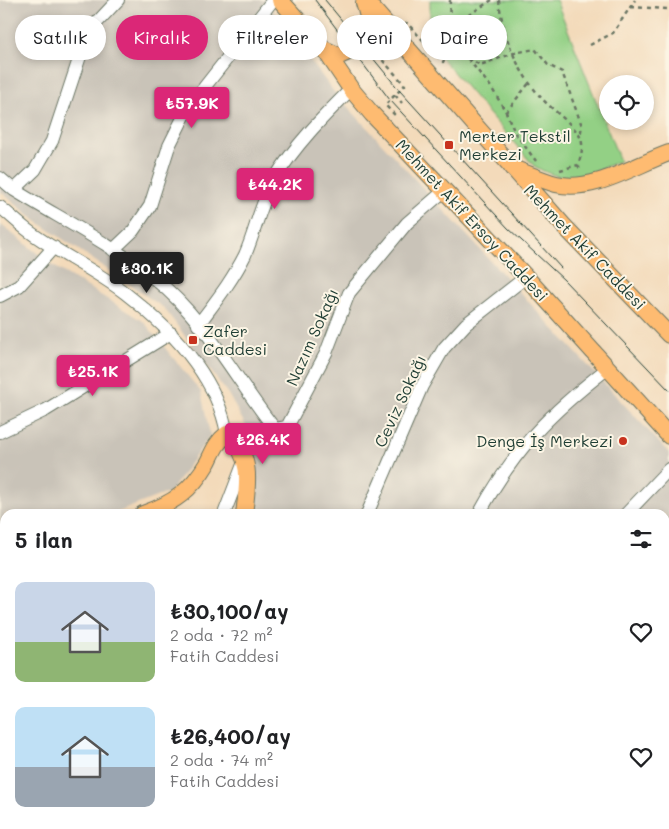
<!DOCTYPE html>
<html lang="tr">
<meta charset="utf-8">
<style>
body{margin:0;font-family:Mali,sans-serif;background:#f2f2f2;color:#202124;height:100vh;display:flex;flex-direction:column;font-size:19px;white-space:nowrap}
*{box-sizing:border-box;margin:0}
p{font-size:16px;color:#757577}
.icon{flex:none;width:28px;height:28px;fill:none;stroke:currentColor;stroke-width:2;stroke-linecap:round;stroke-linejoin:round}
.map{position:relative;flex:1;overflow:hidden}
.drawer{position:absolute;left:0px;top:509px;width:670px;height:321px;display:flex;flex-direction:column;background:#fff;border-radius:15px 15px 0 0;box-shadow:0 2px 8px #0003}
.drawer>*{flex:none}
.hud{position:absolute;left:15px;top:15px;width:640px;height:45px;display:flex;gap:10px}
.tools{position:absolute;left:599px;top:75px;display:grid;gap:10px}
.tools a{display:grid;place-items:center;width:55px;height:55px;border-radius:50%;background:#fff;box-shadow:0 2px 8px #0003;font-size:25px}
.price{position:absolute;translate:-50% -42px;padding:0 11px;border-radius:5px;background:#db2777;color:#fff;font-size:16px;line-height:32px;filter:drop-shadow(0 1px 2px #0008)}
.price::after{content:'';position:absolute;left:50%;top:30px;width:15px;height:11px;margin-left:-8px;background:inherit;clip-path:polygon(0 0,100% 0,50% 100%)}
.price.on{background:#222;color:#fff}
ul{padding:0;list-style:none}
li{display:flex;align-items:center;gap:15px;height:125px;padding:0 15px}
li span{display:grid;place-items:center;flex:none;width:140px;height:100px;border-radius:10px;color:#555}
li>.icon{margin-inline-start:auto}
span .icon{width:60px;height:60px;fill:#fffc;stroke-width:1}
li b{font-size:21px}
h2{display:flex;justify-content:space-between;align-items:center;height:60px;padding:0 15px;font-size:21px}
.pill{padding:0 18px;border-radius:22px;background:#fff;box-shadow:0 2px 8px #0003;font-size:18px;line-height:45px}
.pill.on{background:#db2777;color:#fff}
.map>svg:first-child{display:block}
.industrial{fill:#c9c3b8}
.green{fill:#93d085;stroke:#59865c}
.lines{fill:none;stroke-linecap:round;stroke-linejoin:round}
.minor-casing{stroke:#697463;stroke-width:14}
.major-casing{stroke:#697463;stroke-width:18}
.path{stroke:#697463;stroke-width:2.5;stroke-dasharray:4 4;stroke-linecap:butt}
.minor{stroke:#fff;stroke-width:12}
.major{stroke:#febb71;stroke-width:16}
.tram{stroke:#1f3d34;stroke-width:1}
.poi-dot{fill:#c8321e;stroke:#fcf5e5;stroke-width:2}
.labels{text-anchor:middle;stroke-width:4;stroke-linejoin:round;paint-order:stroke}
.poi-label{font-size:16px;fill:#1f3d34;stroke:#fcf5e5;text-anchor:start}
.street-label{font-size:16px;fill:#1f3d34;stroke:#fcf5e5}
</style>
<div class="map">
<svg width="669" height="829" viewBox="0 0 669 829">
<rect width="100%" height="100%" fill="#fcf5e5"/>
<filter id="ink" filterUnits="userSpaceOnUse"><feTurbulence type="fractalNoise" baseFrequency=".02" numOctaves="2"/><feDisplacementMap in="SourceGraphic" scale="10" xChannelSelector="R" yChannelSelector="G"/><feConvolveMatrix kernelMatrix="1 2 1 2 8 2 1 2 1" color-interpolation-filters="sRGB"/></filter>
<filter id="wash" filterUnits="userSpaceOnUse"><feTurbulence type="fractalNoise" baseFrequency=".0096" numOctaves="4" result="noise"/><feDisplacementMap in="SourceGraphic" scale="20" xChannelSelector="R" yChannelSelector="G"/><feGaussianBlur stdDeviation="1.12" result="paint"/><feColorMatrix in="noise" values="0 0 0 0 0 0 0 0 0 0 0 0 0 0 0 0 0 1.4 0 .05"/><feComposite in="paint" operator="in"/></filter>
<g filter="url(#wash)">
<rect width="100%" height="100%" fill="#f3daba"/>
<path class="industrial" d="M 0,0 L 265,0 L 334,92 L 669,453 L 669,829 L 426,829 L 424,825 L 665,825 L 665,514 L 254,514 L 255,442 L 228,394 L 164,308 L 35,220 L 0,191 Z
M 0,224 L 52,265 L 144,322 L 201,392 L 210,435 L 171,491 L 113,514 L 5,514 L 5,551 L 0,552 Z
M 0,632 L 5,632 L 5,825 L 382,825 L 385,829 L 0,829 Z"/>
<path class="green" d="M 430,0 L 556,0 L 620,161 C 584,175 571,187 534,166 L 430,45 Z"/>
</g>
<g filter="url(#ink)">
<g class="lines">
<g class="minor-casing">
<path id="minor" d="M 0,178 L 14,190 C 61,219 113,245 156,280 C 206,320 236,380 275,429 L 287,427 L 326,353 L 349,293 L 407,223 L 444,191
M 14,190 L 35,170 L 52,141 L 88,32 L 118,0
M 0,207 C 9,214 17,222 26,229 C 57,253 94,269 125,293 C 170,328 217,376 227,434
M 113,250 L 133,231 L 150,206 L 169,146 L 188,108 L 273,0
M 0,296 L 19,286 L 54,247
M 198,325 C 215,302 232,281 245,255 C 256,230 260,204 274,180 C 294,146 323,117 351,89
M 0,432 L 46,410 L 171,333
M 224,514 L 244,462
M 367,514 L 422,386 L 444,348 L 466,324 L 526,277
M 479,514 C 515,448 549,414 608,368
M 626,514 L 669,469
M 665,664 L 669,658
M 0,731 L 5,727
M 0,747 L 5,752
M 0,771 L 5,762
M 71,825 L 72,829
M 648,825 L 650,829
M 630,829 L 634,825"/>
</g>
<g class="major-casing">
<path id="major" d="M 280,0 L 324,49 L 351,89 L 372,114 L 526,277 L 669,436
M 365,0 L 563,225 L 669,335
M 324,49 L 339,56 C 370,44 375,35 364,3
M 512,168 C 527,173 541,180 556,184 C 593,193 635,165 669,153
M 143,514 C 174,503 191,491 208,462 C 214,450 216,443 227,434 C 253,455 248,484 244,514
M 0,561 L 5,560
M 0,625 L 5,624
M 393,825 L 396,829
M 416,825 L 418,829"/>
</g>
<path class="path" d="M 450,0 L 449,22 L 459,48 L 491,87 L 506,112 L 515,133 L 536,161
M 492,0 L 467,16 L 455,27 L 451,49 L 443,62 L 454,54 L 465,56 L 480,65 L 514,53 L 535,49 L 548,65 L 562,72 L 582,126 L 580,136
M 499,0 C 502,34 516,68 538,94 C 550,109 569,120 579,135 C 585,144 581,156 578,165 L 581,171
M 631,7 L 669,9
M 404,25 L 407,23 L 443,62
M 454,34 L 473,41 L 505,34
M 384,41 L 376,53 L 405,85 L 385,105 L 394,114 L 392,116
M 590,45 L 613,33 L 635,0
M 395,95 L 402,103
M 506,112 L 530,82
M 560,170 L 578,165"/>
<use href="#minor" class="minor"/>
<use href="#major" class="major"/>
<path class="tram" d="M 315,0 L 390,100 L 508,228 L 564,280 L 669,390
M 325,0 L 400,91 L 561,268"/>
</g>
</g>
<g class="poi-dot">
<rect x="444" y="140" width="10" height="10" rx="2.5"/>
<rect x="188" y="335" width="10" height="10" rx="2.5"/>
<circle cx="623" cy="441" r="5"/>
</g>
<g class="labels">
<g class="poi-label">
<text x="459" y="142">Merter Tekstil<tspan x="459" dy="18">Merkezi</tspan></text>
<text x="203" y="337">Zafer<tspan x="203" dy="18">Caddesi</tspan></text>
<text x="613" y="447" text-anchor="end">Denge İş Merkezi</text>
</g>
<g class="street-label">
<text transform="translate(472 220) rotate(47)" y="6">Mehmet Akif Ersoy Caddesi</text>
<text transform="translate(585 247) rotate(46)" y="6">Mehmet Akif Caddesi</text>
<text transform="translate(312 337) rotate(-66)" y="6">Nazım Sokağı</text>
<text transform="translate(400 401) rotate(-65)" y="6">Ceviz Sokağı</text>
</g>
</g>
</svg>
<div class="tools">
<a><svg class="icon" aria-label="locate" viewBox="0 0 24 24"><circle cx="12" cy="12" r="6"/><path d="M12 2v4M12 18v4M2 12h4M18 12h4"/></svg></a>
</div>
<b class="price" style="left:192px;top:129px">₺57.9K</b>
<b class="price" style="left:275px;top:210px">₺44.2K</b>
<b class="price on" style="left:147px;top:294px">₺30.1K</b>
<b class="price" style="left:93px;top:397px">₺25.1K</b>
<b class="price" style="left:263px;top:465px">₺26.4K</b>
<div class="hud">
<a class="pill">Satılık</a>
<a class="pill on">Kiralık</a>
<a class="pill">Filtreler</a>
<a class="pill">Yeni</a>
<a class="pill">Daire</a>
</div>
<section class="drawer">
<h2>5 ilan<svg class="icon" aria-label="filters" viewBox="0 0 24 24"><path d="M4 7h16M4 17h16"/><circle cx="9" cy="7" r="2"/><circle cx="15" cy="17" r="2"/></svg></h2>
<ul>
<li><span style="background:linear-gradient(#c9d6e8 60%,#8fb573 0)"><svg class="icon" aria-label="home" viewBox="0 0 24 24"><path d="M3 11l9-7 9 7M6 9v11h12V9"/></svg></span><div><b>₺30,100/ay</b><p>2 oda · 72 m²</p><p>Fatih Caddesi</p></div><svg class="icon" aria-label="heart" viewBox="0 0 24 24"><path d="M12 20l-8-8c-3-5 5-10 8-4 3-6 11-1 8 4z"/></svg></li>
<li><span style="background:linear-gradient(#bfe0f5 60%,#9aa5b1 0)"><svg class="icon" aria-label="home" viewBox="0 0 24 24"><path d="M3 11l9-7 9 7M6 9v11h12V9"/></svg></span><div><b>₺26,400/ay</b><p>2 oda · 74 m²</p><p>Fatih Caddesi</p></div><svg class="icon" aria-label="heart" viewBox="0 0 24 24"><path d="M12 20l-8-8c-3-5 5-10 8-4 3-6 11-1 8 4z"/></svg></li>
</ul>
</section>
</div>
